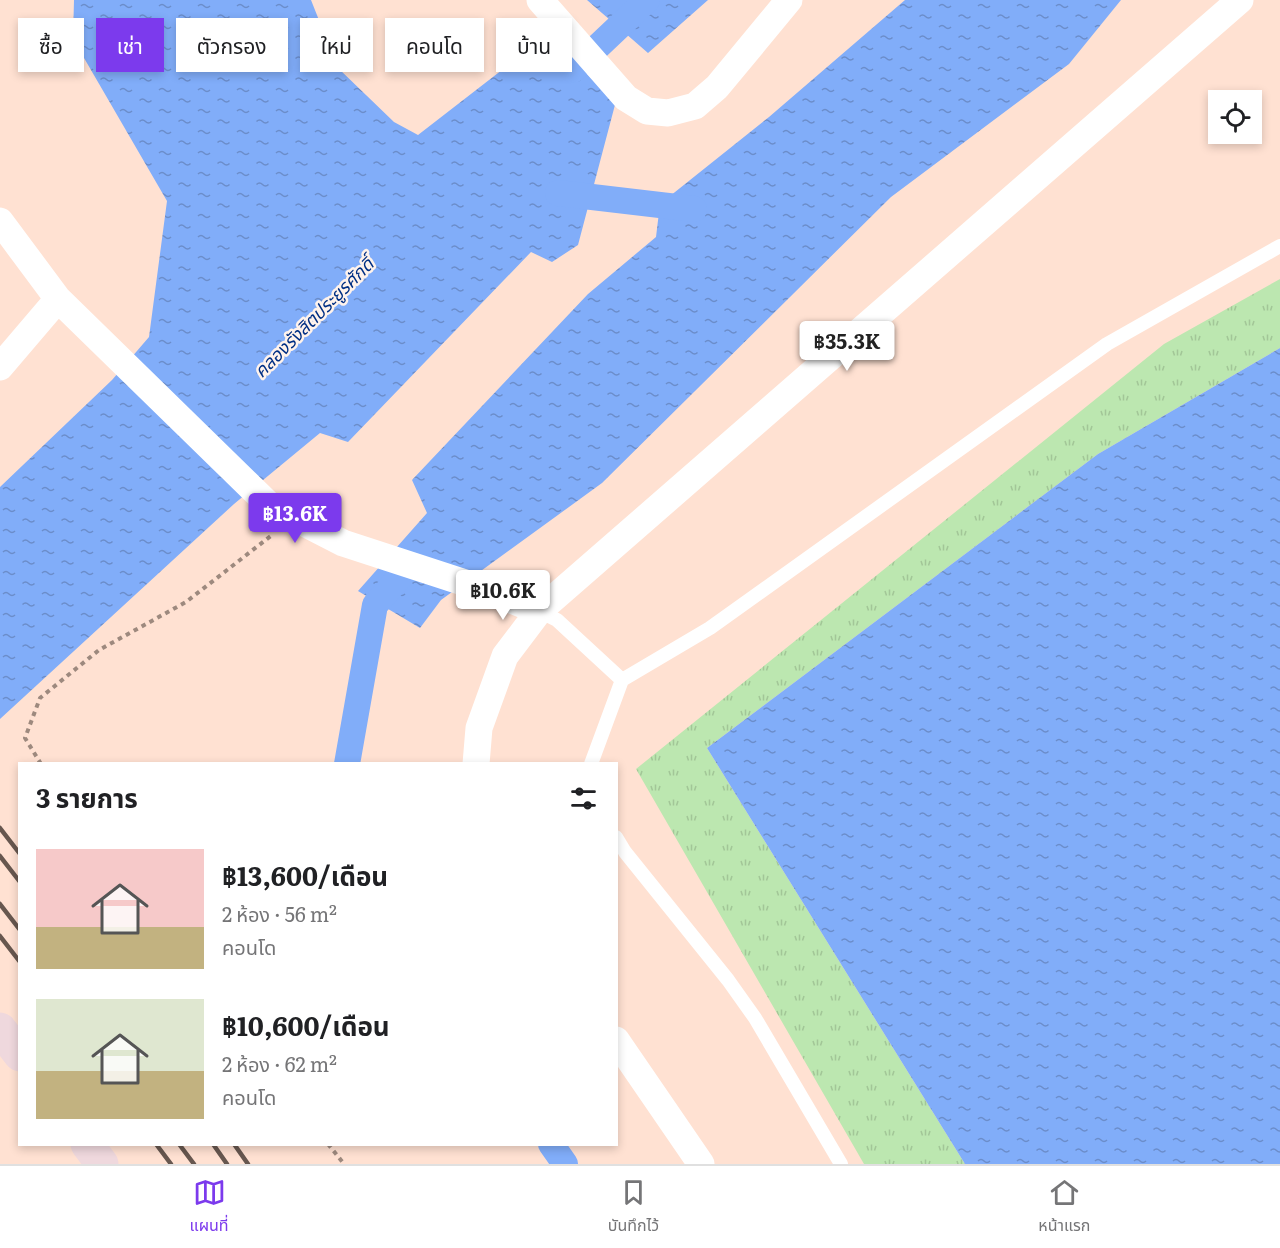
<!DOCTYPE html>
<html lang="th">
<meta charset="utf-8">
<style>
body{margin:0;font-family:Literata,"Noto Sans Thai",serif;background:#f2f2f2;color:#202124;height:100vh;display:flex;flex-direction:column;font-size:22px;white-space:nowrap}
*{box-sizing:border-box;margin:0}
p{font-size:20px;color:#757577}
.icon{flex:none;width:33px;height:33px;fill:none;stroke:currentColor;stroke-width:2;stroke-linecap:round;stroke-linejoin:round}
.map{position:relative;flex:1;overflow:hidden}
.panel{position:absolute;left:18px;top:762px;width:600px;height:384px;display:flex;flex-direction:column;background:#fff;border-radius:0px;box-shadow:0 3px 9px #0003}
.panel>*{flex:none}
.top-card{position:absolute;left:18px;top:18px;width:600px;height:54px;display:flex;gap:12px}
.fabs{position:absolute;left:1208px;top:90px;display:grid;gap:12px}
.fabs a{display:grid;place-items:center;width:54px;height:54px;border-radius:0px;background:#fff;box-shadow:0 3px 9px #0003;font-size:30px}
.price{position:absolute;translate:-50% -51px;padding:0 14px;border-radius:6px;background:#fff;color:#222;font-size:20px;line-height:39px;filter:drop-shadow(0 2px 3px #0008)}
.price::after{content:'';position:absolute;left:50%;top:36px;width:18px;height:14px;margin-left:-9px;background:inherit;clip-path:polygon(0 0,100% 0,50% 100%)}
.price.current{background:#7c3aed;color:#fff}
ul{padding:0;list-style:none}
li{display:flex;align-items:center;gap:18px;height:150px;padding:0 18px}
li span{display:grid;place-items:center;flex:none;width:168px;height:120px;border-radius:0px;color:#555}
li>.icon{margin-inline-start:auto}
span .icon{width:72px;height:72px;fill:#fffc;stroke-width:1}
li b{font-size:26px}
h2{display:flex;justify-content:space-between;align-items:center;height:72px;padding:0 18px;font-size:26px}
.chip{padding:0 21px;border-radius:0px;background:#fff;box-shadow:0 3px 9px #0003;font-size:21px;line-height:54px}
.chip.current{background:#7c3aed;color:#fff}
.menu{display:flex;justify-content:space-around;align-items:center;height:84px;border-top:2px solid #e0e0e0;background:#fff;font-size:16px;color:#757577}
.menu a{display:grid;justify-items:center;gap:3px}
.menu .current{color:#7c3aed}
.map>svg:first-child{display:block}
.grass{fill:url(#grass-tufts)}
.water{fill:url(#water-ripples)}
.lines{fill:none;stroke-linecap:round;stroke-linejoin:round}
.canal{stroke:#81adf9;stroke-width:26}
.path{stroke:#9d897e;stroke-width:4;stroke-dasharray:4.5 4.5;stroke-linecap:butt}
.lane{stroke:#fff;stroke-width:14}
.street{stroke:#fff;stroke-width:27}
.secondary{stroke:#efd8dd;stroke-width:33}
.rail{stroke:#67574f;stroke-width:4.5}
.labels{text-anchor:middle;stroke-width:5;stroke-linejoin:round;paint-order:stroke}
.water-label{font-size:18px;font-style:italic;fill:#002f84;stroke:#fff3ec}
</style>
<div class="map">
<svg width="1280" height="1164" viewBox="0 0 1280 1164">
<defs>
<pattern id="grass-tufts" width="24" height="20" patternUnits="userSpaceOnUse" patternTransform="scale(1.5)"><rect width="24" height="20" fill="#bce7b0"/><path d="M3 7l-1-3M5 7V3M7 7l1-3M15 17l-1-3M17 17v-4M19 17l1-3" fill="none" stroke="#a2c697"/></pattern>
<pattern id="water-ripples" width="26" height="14" patternUnits="userSpaceOnUse" patternTransform="scale(1.5)"><rect width="26" height="14" fill="#81adf9"/><path d="M2 4q2-2 4 0t4 0M15 11q2-2 4 0t4 0" fill="none" stroke="#6b8dca"/></pattern>
</defs>
<rect width="100%" height="100%" fill="#ffe1d2"/>
<path class="grass" d="M 1280,279 L 1280,348 L 1098,454 L 707,748 L 965,1164 L 864,1164 L 636,769 L 1164,344 Z"/>
<path class="water" d="M 74,0 L 311,0 L 338,68 L 394,122 L 418,135 L 546,36 L 616,101 L 578,245 L 552,262 L 531,252 L 348,442 L 320,433 L 234,504 L 0,719 L 0,487 L 112,380 L 149,337 L 167,201 L 73,39 Z
M 587,0 L 708,0 L 648,53 Z
M 905,0 L 1121,0 L 1069,64 L 891,197 L 602,483 L 441,600 L 420,628 L 358,591 L 427,513 L 412,480 L 588,294 L 656,237 L 660,204 L 769,117 Z
M 1280,348 L 1280,1164 L 965,1164 L 707,748 L 1098,454 Z"/>
<g class="lines">
<path class="canal" d="M 573,70 L 647,0
M 558,193 L 694,209
M 347,764 L 375,605 L 399,578
M 551,1144 L 565,1164"/>
<path class="path" d="M 41,764 L 25,738 L 40,698 L 99,650 L 186,602 L 272,535
M 328,1144 L 344,1164"/>
<path class="lane" d="M 539,611 L 557,620 L 622,680 L 591,764
M 622,680 L 710,628 L 1107,344 L 1280,246
M 616,837 L 625,852 L 728,980 L 755,1018 L 841,1164"/>
<path class="street" d="M 540,0 L 626,98 L 647,111 L 668,113 L 695,106 L 717,87 L 789,0
M 0,221 L 58,299 L 269,505 L 343,543 L 484,589 L 539,611
M 0,367 L 58,299
M 476,764 L 479,728 L 505,656 L 539,611 L 1240,0
M 616,1040 L 701,1164"/>
<path class="secondary" d="M 0,1029 L 20,1055
M 87,1144 L 102,1164"/>
<path class="rail" d="M 0,828 L 20,854
M 0,856 L 20,882
M 0,904 L 20,930
M 0,936 L 20,962
M 156,1144 L 171,1164
M 179,1144 L 194,1164
M 213,1144 L 227,1164
M 234,1144 L 248,1164"/>
</g>
<g class="labels">
<g class="water-label">
<text transform="translate(314 318) rotate(-45)" y="6">คลองรังสิตประยูรศักดิ์</text>
</g>
</g>
</svg>
<div class="fabs">
<a><svg class="icon" aria-label="locate" viewBox="0 0 24 24"><circle cx="12" cy="12" r="6"/><path d="M12 2v4M12 18v4M2 12h4M18 12h4"/></svg></a>
</div>
<b class="price" style="left:847px;top:372px">฿35.3K</b>
<b class="price current" style="left:295px;top:544px">฿13.6K</b>
<b class="price" style="left:503px;top:621px">฿10.6K</b>
<div class="top-card">
<a class="chip">ซื้อ</a>
<a class="chip current">เช่า</a>
<a class="chip">ตัวกรอง</a>
<a class="chip">ใหม่</a>
<a class="chip">คอนโด</a>
<a class="chip">บ้าน</a>
</div>
<section class="panel">
<h2>3 รายการ<svg class="icon" aria-label="filters" viewBox="0 0 24 24"><path d="M4 7h16M4 17h16"/><circle cx="9" cy="7" r="2"/><circle cx="15" cy="17" r="2"/></svg></h2>
<ul>
<li><span style="background:linear-gradient(#f6c9c9 65%,#c2b280 0)"><svg class="icon" aria-label="home" viewBox="0 0 24 24"><path d="M3 11l9-7 9 7M6 9v11h12V9"/></svg></span><div><b>฿13,600/เดือน</b><p>2 ห้อง · 56 m²</p><p>คอนโด</p></div></li>
<li><span style="background:linear-gradient(#dfe7d0 60%,#c2b280 0)"><svg class="icon" aria-label="home" viewBox="0 0 24 24"><path d="M3 11l9-7 9 7M6 9v11h12V9"/></svg></span><div><b>฿10,600/เดือน</b><p>2 ห้อง · 62 m²</p><p>คอนโด</p></div></li>
</ul>
</section>
</div>
<nav class="menu">
<a class="current"><svg class="icon" aria-label="map" viewBox="0 0 24 24"><path d="M3 6l6-2 6 2 6-2v14l-6 2-6-2-6 2zM9 4v14M15 6v14"/></svg>แผนที่</a>
<a><svg class="icon" aria-label="saved" viewBox="0 0 24 24"><path d="M7 4h10v16l-5-4-5 4z"/></svg>บันทึกไว้</a>
<a><svg class="icon" aria-label="home" viewBox="0 0 24 24"><path d="M3 11l9-7 9 7M6 9v11h12V9"/></svg>หน้าแรก</a>
</nav>
